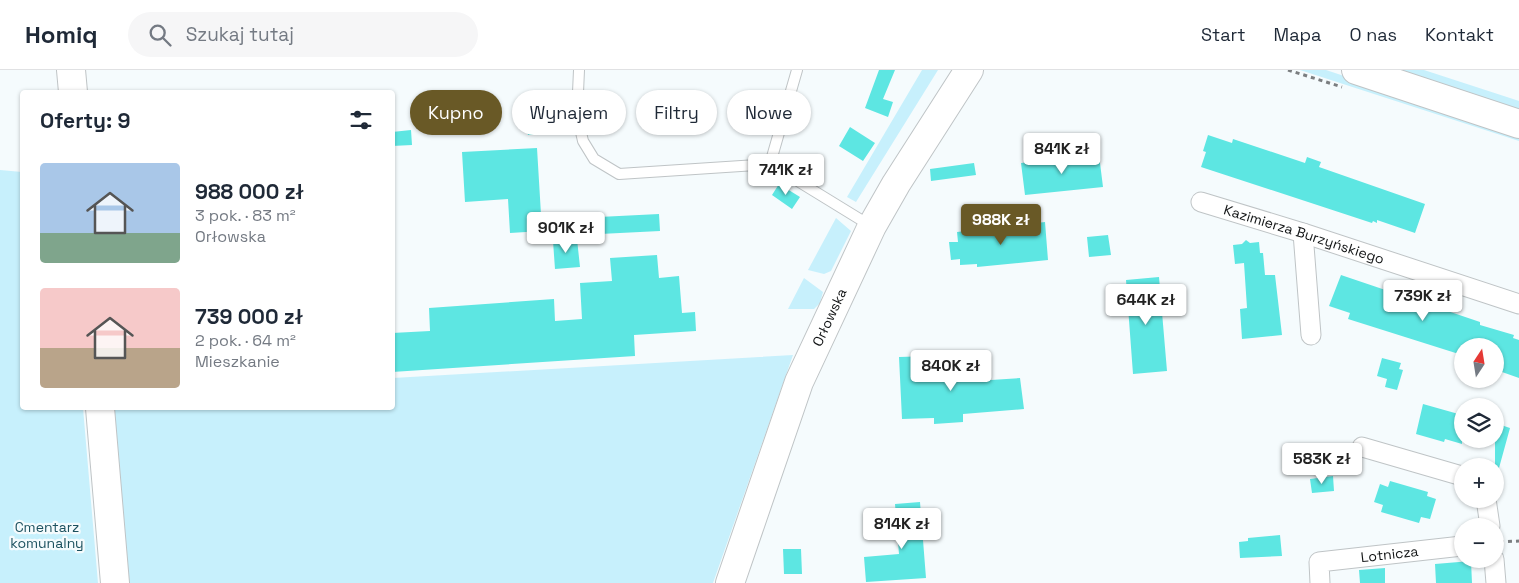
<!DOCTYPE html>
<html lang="pl">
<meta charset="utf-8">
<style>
body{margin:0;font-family:"Space Grotesk",sans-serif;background:#f6f6f7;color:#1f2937;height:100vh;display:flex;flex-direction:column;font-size:19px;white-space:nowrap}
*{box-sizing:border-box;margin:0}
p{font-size:16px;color:#747a83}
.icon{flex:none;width:28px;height:28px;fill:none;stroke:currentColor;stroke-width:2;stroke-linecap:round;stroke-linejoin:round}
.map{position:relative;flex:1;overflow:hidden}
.side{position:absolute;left:20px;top:20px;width:375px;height:320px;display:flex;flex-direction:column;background:#fff;border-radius:5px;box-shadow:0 1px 4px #0004}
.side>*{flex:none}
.guide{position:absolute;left:410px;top:20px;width:475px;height:45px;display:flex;gap:10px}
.needle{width:32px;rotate:12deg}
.fabs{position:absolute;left:1454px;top:268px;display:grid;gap:10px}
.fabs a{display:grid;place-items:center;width:50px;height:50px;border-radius:50%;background:#fff;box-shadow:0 1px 4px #0004;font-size:25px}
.price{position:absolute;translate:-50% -42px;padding:0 11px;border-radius:5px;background:#fff;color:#222;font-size:16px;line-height:32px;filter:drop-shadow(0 1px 2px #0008)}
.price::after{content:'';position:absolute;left:50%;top:30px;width:15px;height:11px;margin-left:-8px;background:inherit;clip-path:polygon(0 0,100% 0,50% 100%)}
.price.active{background:#695926;color:#fff}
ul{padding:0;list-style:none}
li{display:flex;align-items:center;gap:15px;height:125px;padding:0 20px}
li span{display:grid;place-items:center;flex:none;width:140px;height:100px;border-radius:5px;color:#555}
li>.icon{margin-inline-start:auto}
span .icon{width:60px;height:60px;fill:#fffc;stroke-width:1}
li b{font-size:21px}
h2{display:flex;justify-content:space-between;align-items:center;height:60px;padding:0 20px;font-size:21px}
.tag{padding:0 18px;border-radius:22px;background:#fff;box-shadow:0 1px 4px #0004;font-size:18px;line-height:45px}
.tag.active{background:#695926;color:#fff}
header{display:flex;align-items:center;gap:30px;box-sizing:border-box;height:70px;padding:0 25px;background:#fff;border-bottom:1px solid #e0e1e3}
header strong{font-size:24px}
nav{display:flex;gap:28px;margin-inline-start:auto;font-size:18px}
.search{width:350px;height:45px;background:#f6f6f7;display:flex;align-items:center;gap:12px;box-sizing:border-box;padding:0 18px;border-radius:28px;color:#747a83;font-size:19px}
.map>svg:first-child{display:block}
.green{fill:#c7f0fc}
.building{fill:#5de6e2}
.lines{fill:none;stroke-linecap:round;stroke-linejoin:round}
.lane-casing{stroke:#bfc4c6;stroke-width:12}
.street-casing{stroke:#bfc4c6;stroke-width:21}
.secondary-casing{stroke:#bfc4c6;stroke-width:30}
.path{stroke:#7b7e80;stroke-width:3;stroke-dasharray:4 4;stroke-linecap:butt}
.lane{stroke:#fff;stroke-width:10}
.street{stroke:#fff;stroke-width:19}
.secondary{stroke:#fff;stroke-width:28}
.labels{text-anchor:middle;stroke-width:4.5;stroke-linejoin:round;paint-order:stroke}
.street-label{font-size:14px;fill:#111314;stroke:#f5fbfd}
.park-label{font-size:14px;fill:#1c515f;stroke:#f5fbfd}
</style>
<header>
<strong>Homiq</strong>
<div class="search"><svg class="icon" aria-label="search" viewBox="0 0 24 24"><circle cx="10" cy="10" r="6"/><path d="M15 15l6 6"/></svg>Szukaj tutaj</div>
<nav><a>Start</a><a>Mapa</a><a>O nas</a><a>Kontakt</a></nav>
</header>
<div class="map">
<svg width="1519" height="513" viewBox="0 0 1519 513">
<rect width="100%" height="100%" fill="#f5fbfd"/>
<path class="green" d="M 922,0 L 938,0 L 856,132 L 847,127 Z
M 1300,0 L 1326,0 L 1519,64 L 1519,71 Z
M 1387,0 L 1424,0 L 1513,29 L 1519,31 L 1519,44 Z
M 0,100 L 22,102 L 22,338 L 83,338 L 98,513 L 0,513 Z
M 836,148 L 851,161 L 831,201 L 824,204 L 808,200 Z
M 804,208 L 823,222 L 820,233 L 814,239 L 788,239 Z
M 793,285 L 713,513 L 127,513 L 111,338 L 392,338 L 393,308 Z"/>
<path class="building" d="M 879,0 L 895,0 L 883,29 L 893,32 L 888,47 L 865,38 Z
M 540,51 L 541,64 L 528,65 L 526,52 Z
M 850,57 L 875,73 L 863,91 L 839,76 Z
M 411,60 L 412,75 L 392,76 L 392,62 Z
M 1208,65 L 1232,73 L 1233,69 L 1305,93 L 1307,87 L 1321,92 L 1319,97 L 1425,134 L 1415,163 L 1377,150 L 1377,153 L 1373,151 L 1372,153 L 1201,97 L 1206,82 L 1203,81 Z
M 537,78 L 542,161 L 510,163 L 508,129 L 465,132 L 462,82 Z
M 1099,85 L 1103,117 L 1025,125 L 1021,93 Z
M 974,93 L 976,105 L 931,111 L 930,99 Z
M 779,114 L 800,127 L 792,139 L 772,125 Z
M 659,144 L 660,161 L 600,164 L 599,147 Z
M 1045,152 L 1048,190 L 977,197 L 977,194 L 960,195 L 960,189 L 951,190 L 949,172 L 958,172 L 957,162 Z
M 1108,165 L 1111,185 L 1089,187 L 1087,167 Z
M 577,169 L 580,197 L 555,199 L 553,171 Z
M 1246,170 L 1250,173 L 1259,172 L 1260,183 L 1263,183 L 1265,205 L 1275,205 L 1282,265 L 1242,269 L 1240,239 L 1247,238 L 1244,193 L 1235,194 L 1233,175 L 1242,174 Z
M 657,185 L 659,208 L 679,206 L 682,243 L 695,242 L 696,261 L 634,265 L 635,286 L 392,302 L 392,263 L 430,261 L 429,238 L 554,229 L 555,251 L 582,249 L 580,213 L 612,211 L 610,188 Z
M 1341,205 L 1480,252 L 1480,255 L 1514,265 L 1513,268 L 1519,270 L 1519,308 L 1502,302 L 1503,299 L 1495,296 L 1495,276 L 1462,276 L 1462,285 L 1348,249 L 1350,243 L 1329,236 Z
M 1159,207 L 1167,301 L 1133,304 L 1126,210 Z
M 931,286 L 931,293 L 959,292 L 960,312 L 1020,308 L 1024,339 L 963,344 L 963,352 L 934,354 L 934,348 L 902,349 L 899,287 Z
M 1382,288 L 1401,293 L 1399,299 L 1403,300 L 1397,320 L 1385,317 L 1387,309 L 1377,306 Z
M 1423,334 L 1462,345 L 1462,374 L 1445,369 L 1444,372 L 1416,364 Z
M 1495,353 L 1510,358 L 1499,398 L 1495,397 Z
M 1333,406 L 1334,421 L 1312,423 L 1310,409 Z
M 1390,411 L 1428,422 L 1427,426 L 1436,429 L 1430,449 L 1421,447 L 1419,453 L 1381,442 L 1383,435 L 1374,432 L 1380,414 L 1388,417 Z
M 920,432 L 926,508 L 866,512 L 864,487 L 899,484 L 895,434 Z
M 1280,465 L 1282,486 L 1240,488 L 1239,472 L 1248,471 L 1248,468 Z
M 783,479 L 801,479 L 802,504 L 784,504 Z
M 1471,491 L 1472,513 L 1436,513 L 1435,494 Z
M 1385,498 L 1385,513 L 1360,513 L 1359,500 Z"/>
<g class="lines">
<g class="lane-casing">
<path id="lane" d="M 579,0 L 577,45 L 583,71 L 594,89 L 619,104 L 770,94 L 871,156
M 770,94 L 797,0"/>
</g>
<g class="street-casing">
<g id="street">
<path id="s1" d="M 1201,132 L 1303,163 L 1519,234"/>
<path d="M 1303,163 L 1311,265"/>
<path d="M 1362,377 L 1462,406"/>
<path d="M 1486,429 L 1490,456"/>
<path d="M 1494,489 L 1496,513"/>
<path id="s2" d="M 1320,513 L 1319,492 L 1462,476"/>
</g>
</g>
<g class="secondary-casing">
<g id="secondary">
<path d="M 71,0 L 73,22"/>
<path d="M 1356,0 L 1519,54"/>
<path d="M 100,338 L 115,513"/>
<path id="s3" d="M 730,513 L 799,312 L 872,156 L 896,114 L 969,0"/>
</g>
</g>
<path class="path" d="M 1288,0 L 1342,17
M 1500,472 L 1519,471"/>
<use href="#lane" class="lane"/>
<use href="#street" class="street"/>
<use href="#secondary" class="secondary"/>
</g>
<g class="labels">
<g class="street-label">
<text dy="5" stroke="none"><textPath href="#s1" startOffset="108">Kazimierza Burzyńskiego</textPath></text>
<text dy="5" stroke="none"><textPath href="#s3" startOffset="284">Orłowska</textPath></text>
<text dy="5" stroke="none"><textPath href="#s2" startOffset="92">Lotnicza</textPath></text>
</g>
<g class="park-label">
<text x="47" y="462">Cmentarz<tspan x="47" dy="16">komunalny</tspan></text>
</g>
</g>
</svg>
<div class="fabs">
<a><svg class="needle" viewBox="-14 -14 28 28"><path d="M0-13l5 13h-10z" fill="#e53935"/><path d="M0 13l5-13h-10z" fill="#747a83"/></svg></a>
<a><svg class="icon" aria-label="layers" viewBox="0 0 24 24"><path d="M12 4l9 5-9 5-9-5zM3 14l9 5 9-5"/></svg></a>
<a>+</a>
<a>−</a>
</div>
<b class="price" style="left:1062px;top:105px">841K zł</b>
<b class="price" style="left:786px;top:126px">741K zł</b>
<b class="price active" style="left:1001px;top:176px">988K zł</b>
<b class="price" style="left:566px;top:184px">901K zł</b>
<b class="price" style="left:1423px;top:252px">739K zł</b>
<b class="price" style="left:1146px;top:256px">644K zł</b>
<b class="price" style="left:951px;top:322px">840K zł</b>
<b class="price" style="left:1322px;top:415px">583K zł</b>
<b class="price" style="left:902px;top:480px">814K zł</b>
<div class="guide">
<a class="tag active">Kupno</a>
<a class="tag">Wynajem</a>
<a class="tag">Filtry</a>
<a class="tag">Nowe</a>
</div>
<section class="side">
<h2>Oferty: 9<svg class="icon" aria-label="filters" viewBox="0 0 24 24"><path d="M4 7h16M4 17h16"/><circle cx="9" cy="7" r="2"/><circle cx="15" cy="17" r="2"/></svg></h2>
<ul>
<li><span style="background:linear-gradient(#a9c7e8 70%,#7fa58c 0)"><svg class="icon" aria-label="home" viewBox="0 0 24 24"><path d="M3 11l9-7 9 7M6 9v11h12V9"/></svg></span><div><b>988 000 zł</b><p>3 pok. · 83 m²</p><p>Orłowska</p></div></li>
<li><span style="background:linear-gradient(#f6c9c9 60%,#b9a48a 0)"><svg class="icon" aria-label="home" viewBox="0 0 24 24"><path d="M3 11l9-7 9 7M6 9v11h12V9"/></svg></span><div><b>739 000 zł</b><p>2 pok. · 64 m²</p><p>Mieszkanie</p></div></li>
</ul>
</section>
</div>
